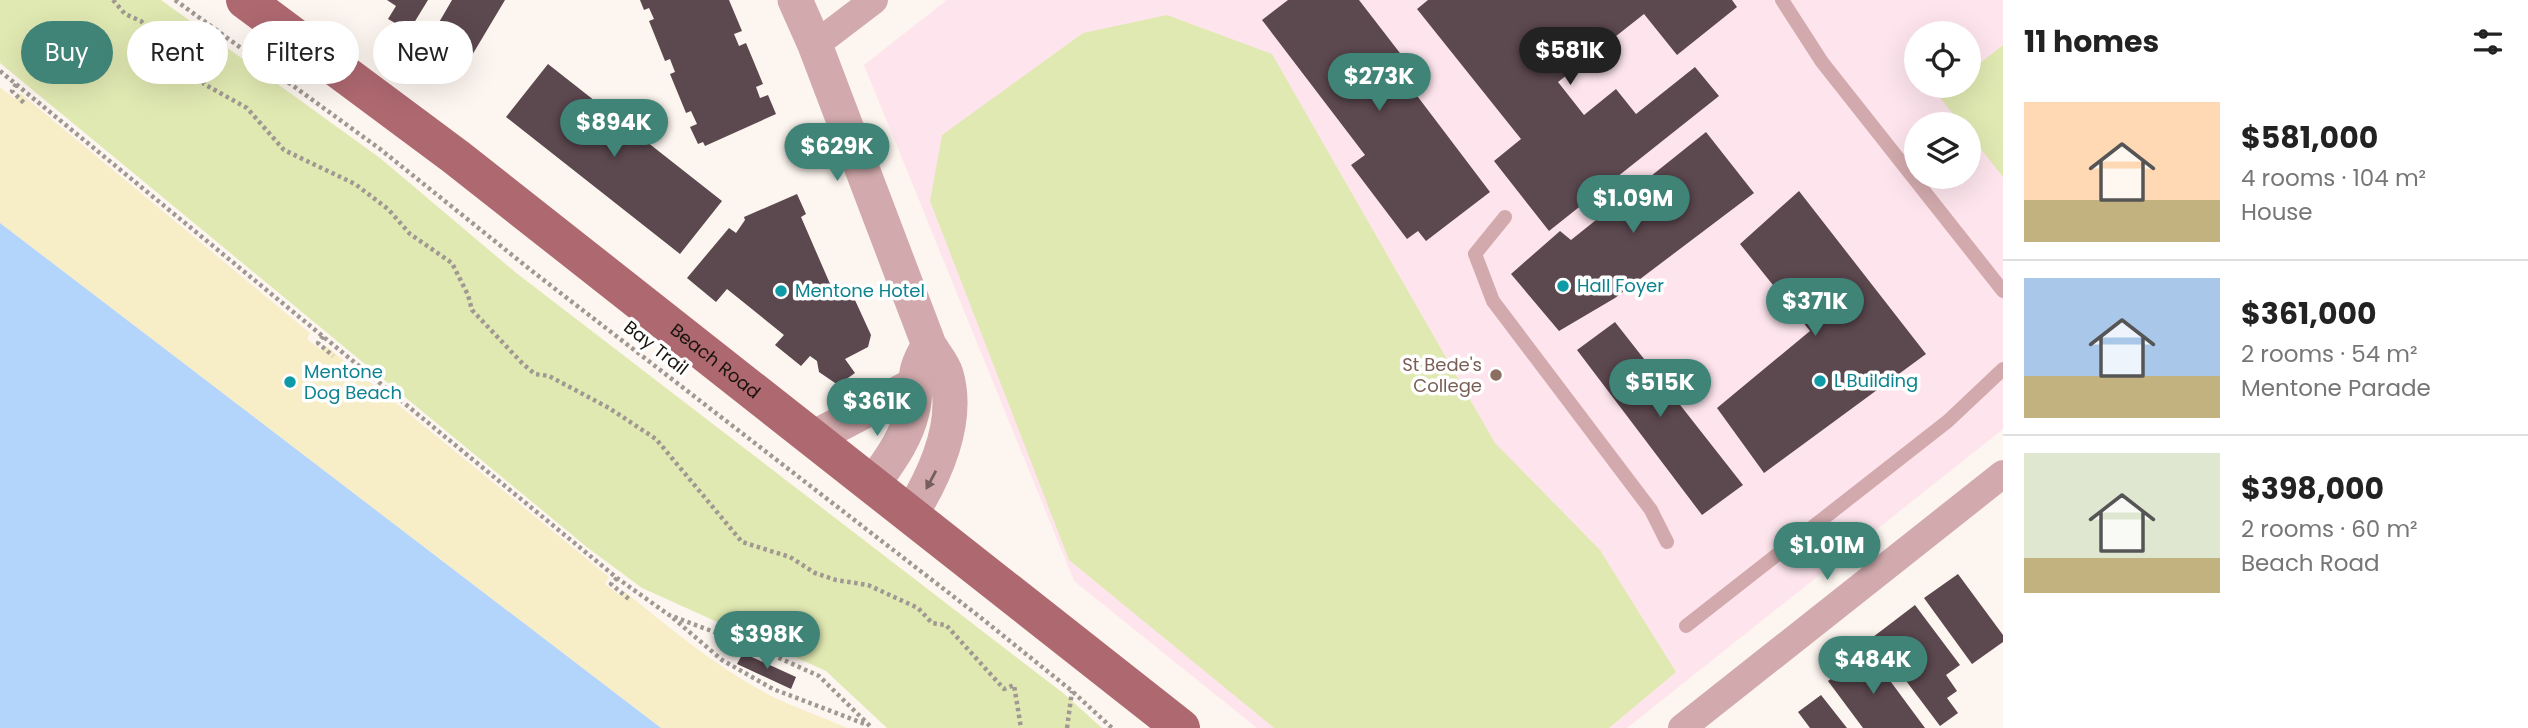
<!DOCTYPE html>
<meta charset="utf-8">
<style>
body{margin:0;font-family:Poppins,sans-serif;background:#f2f2f2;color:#222;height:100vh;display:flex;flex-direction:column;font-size:26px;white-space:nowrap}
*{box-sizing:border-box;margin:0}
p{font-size:23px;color:#767676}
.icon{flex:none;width:38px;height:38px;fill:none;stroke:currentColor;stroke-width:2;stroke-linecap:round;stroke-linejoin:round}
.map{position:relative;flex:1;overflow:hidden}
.panel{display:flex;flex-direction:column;background:#fff;width:525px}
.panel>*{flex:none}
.hud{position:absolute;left:21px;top:21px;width:665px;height:63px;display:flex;gap:14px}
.tools{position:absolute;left:1904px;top:21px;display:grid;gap:14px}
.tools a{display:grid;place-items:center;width:77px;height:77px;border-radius:50%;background:#fff;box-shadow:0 7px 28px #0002;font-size:35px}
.price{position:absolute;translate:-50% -60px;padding:0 16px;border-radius:24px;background:#408477;color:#fff;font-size:23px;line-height:46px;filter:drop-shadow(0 2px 4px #0008)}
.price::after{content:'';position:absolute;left:50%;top:42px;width:21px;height:16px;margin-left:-10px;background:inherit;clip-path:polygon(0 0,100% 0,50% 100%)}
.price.on{background:#222;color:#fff}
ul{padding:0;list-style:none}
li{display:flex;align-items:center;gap:21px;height:175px;padding:0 21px}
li+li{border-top:2px solid #e0e0e0}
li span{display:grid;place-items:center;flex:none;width:196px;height:140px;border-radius:0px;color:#555}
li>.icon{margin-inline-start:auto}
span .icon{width:84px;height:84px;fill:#fffc;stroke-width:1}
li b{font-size:30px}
h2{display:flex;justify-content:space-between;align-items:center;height:84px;padding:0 21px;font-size:30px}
.pill{padding:0 24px;border-radius:32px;background:#fff;box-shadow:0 7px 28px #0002;font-size:24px;line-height:63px}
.pill.on{background:#408477;color:#fff}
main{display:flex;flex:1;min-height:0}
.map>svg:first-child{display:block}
.education{fill:#fee5ed;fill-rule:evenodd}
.green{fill:#e1e9b2}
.sand{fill:#f7edc7}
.water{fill:#b3d5fb}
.building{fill:#5c484f}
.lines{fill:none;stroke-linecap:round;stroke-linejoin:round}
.path{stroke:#a09892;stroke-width:4.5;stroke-dasharray:3.5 3.5;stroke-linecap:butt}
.service{stroke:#d2aaad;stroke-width:14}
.minor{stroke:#d2aaad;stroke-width:28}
.tertiary{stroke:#d2aaad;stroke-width:35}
.primary{stroke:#ae6870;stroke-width:38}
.oneway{fill:#765e5e}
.culture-dot{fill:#0f9aa8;stroke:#fff;stroke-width:2.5}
.education-dot{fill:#8d6e63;stroke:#fff;stroke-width:2.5}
.labels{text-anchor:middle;stroke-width:7;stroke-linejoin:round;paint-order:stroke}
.culture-label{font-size:18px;fill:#0d838f;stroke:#fff;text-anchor:start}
.street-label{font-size:18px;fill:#1a130e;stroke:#fff}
.education-label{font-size:18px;fill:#785e54;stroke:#fff;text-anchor:end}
</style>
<main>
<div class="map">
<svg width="2003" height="728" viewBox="0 0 2003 728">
<rect width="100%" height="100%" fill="#fdf5ef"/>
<path class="education" d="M 947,0 L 2003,0 L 2003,429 L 1627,728 L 1257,728 L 1074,581 L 864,65 ZM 1916,33 L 1969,33 L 1969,86 L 1916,86 ZM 1916,124 L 1969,124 L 1969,177 L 1916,177 Z"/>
<path class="green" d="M 0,0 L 161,0 L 380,158 L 515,272 L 1063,693 L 1102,728 L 887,728 L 826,671 L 642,588 L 588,548 L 0,63 Z
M 1167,15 L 1272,54 L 1495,443 L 1600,550 L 1676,672 L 1609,728 L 1274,728 L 1069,560 L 930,201 L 942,135 L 1083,33 Z
M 2003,45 L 2003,177 L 1969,134 L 1969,124 L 1961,124 L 1938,95 L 1951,86 L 1969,86 L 1969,72 Z"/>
<path class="sand" d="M 0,87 L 15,99 L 20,93 L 310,333 L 307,339 L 321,350 L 326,346 L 609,577 L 605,584 L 622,597 L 625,592 C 671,629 715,666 767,694 C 792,707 821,716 847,728 L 661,728 L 0,223 Z"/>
<path class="water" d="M 0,223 L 661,728 L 0,728 Z"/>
<path class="building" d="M 387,0 L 428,0 L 409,31 L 388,19 L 396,6 Z
M 452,0 L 505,0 L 462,72 L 423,50 Z
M 640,0 L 729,0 L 742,31 L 734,34 L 739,46 L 746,43 L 763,84 L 756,87 L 760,98 L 768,95 L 776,114 L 705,146 L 703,142 L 698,144 L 690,127 L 697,124 L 691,111 L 686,113 L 670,74 L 675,72 L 670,59 L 665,61 L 649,21 L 654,19 L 649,8 L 644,10 Z
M 1288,0 L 1359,0 L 1403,57 L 1393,64 L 1490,192 L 1426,241 L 1418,231 L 1407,239 L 1351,165 L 1365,155 L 1262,20 Z
M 1428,0 L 1732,0 L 1737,7 L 1677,55 L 1644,14 L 1558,82 L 1584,115 L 1616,89 L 1636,114 L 1695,67 L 1719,96 L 1549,231 L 1494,161 L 1521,139 L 1417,9 Z
M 548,64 L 722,201 L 680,254 L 506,117 Z
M 1706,132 L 1754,193 L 1615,298 L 1559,331 L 1511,274 L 1560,231 L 1571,240 Z
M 1799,191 L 1926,354 L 1764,473 L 1717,408 L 1810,331 L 1740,244 Z
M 797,194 L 806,214 L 801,217 L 834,293 L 849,287 L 871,335 L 868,347 L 845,359 L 855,373 L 838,385 L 819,372 L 817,361 L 810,356 L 801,366 L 775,345 L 784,335 L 727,289 L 716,302 L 687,278 L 729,228 L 736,233 L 745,220 L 744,217 Z
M 1615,322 L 1743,485 L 1702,515 L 1577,350 Z
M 1958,574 L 2003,635 L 2003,642 L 1972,664 L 1924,598 Z
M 1915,605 L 1960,665 L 1946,675 L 1957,691 L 1947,698 L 1958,713 L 1940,726 L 1873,637 Z
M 1868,651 L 1925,728 L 1863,728 L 1828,681 Z
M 743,653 L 796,677 L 791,689 L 737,664 Z
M 1821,695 L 1847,728 L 1810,728 L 1798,712 Z"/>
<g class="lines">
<path class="path" d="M 113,0 L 125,14 L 141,21 L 165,48 L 198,65 L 204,84 L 247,108 L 284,150 L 355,184 L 388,209 L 410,234 L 452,263 L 468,295 L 472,310 L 523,364 L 535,374 L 549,376 L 609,408 L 656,439 L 742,542 L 790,557 L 815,573 L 836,580 L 868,585 L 918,608 L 932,623 L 946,625 L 1004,689 L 1014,685 L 1021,728
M 175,0 L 380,149 L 532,271 L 980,617 L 1072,691 L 1112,728
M 0,71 L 617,578 L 669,615 L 757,648 L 819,676 L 872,728
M 16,84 L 12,91 L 24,103
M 323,336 L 318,343 L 333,356
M 617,578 L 611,584 L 630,600
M 673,618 L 722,660 L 773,689 L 865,724
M 1067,728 L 1072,691"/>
<path class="service" d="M 1782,0 L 1822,62 L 2003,291
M 1505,217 L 1475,254 L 1493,301 L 1651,510 L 1667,542
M 1686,626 L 1948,421 L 2003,369"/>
<path class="minor" d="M 815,45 L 874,0
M 1682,728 L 2003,474"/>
<path class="tertiary" d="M 795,0 L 815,45 L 929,345 C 934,354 943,364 946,374 C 960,421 935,475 911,514
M 815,437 L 914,385
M 873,484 C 889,461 906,439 912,412 C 919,382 910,375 929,345"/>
<path class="primary" id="s1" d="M 245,0 L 456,157 L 1181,728"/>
</g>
<defs><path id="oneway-solid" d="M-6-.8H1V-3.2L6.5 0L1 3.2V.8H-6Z" transform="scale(1.75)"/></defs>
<use class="oneway" href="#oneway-solid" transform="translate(931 480) rotate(118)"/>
<g class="culture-dot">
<circle cx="1563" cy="286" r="7"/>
<circle cx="781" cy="291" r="7"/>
<circle cx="1820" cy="381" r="7"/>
<circle cx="290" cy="382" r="7"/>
</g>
<circle class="education-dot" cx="1496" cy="375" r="7"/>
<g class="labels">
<g class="culture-label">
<text x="1577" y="292">Hall Foyer</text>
<text x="795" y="297">Mentone Hotel</text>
<text x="304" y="378">Mentone<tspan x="304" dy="21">Dog Beach</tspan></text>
<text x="1834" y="387">L Building</text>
</g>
<g class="street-label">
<text transform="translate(656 348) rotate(38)" y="6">Bay Trail</text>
<text dy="6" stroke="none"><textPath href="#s1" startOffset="593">Beach Road</textPath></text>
</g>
<g class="education-label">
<text x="1482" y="371">St Bede's<tspan x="1482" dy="21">College</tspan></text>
</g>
</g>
</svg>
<div class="tools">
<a><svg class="icon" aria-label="locate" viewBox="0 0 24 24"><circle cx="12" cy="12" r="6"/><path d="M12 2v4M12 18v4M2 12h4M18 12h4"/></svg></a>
<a><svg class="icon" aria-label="layers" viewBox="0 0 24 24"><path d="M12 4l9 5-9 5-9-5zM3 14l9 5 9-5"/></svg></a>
</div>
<b class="price on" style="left:1570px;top:87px">$581K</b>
<b class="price" style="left:1379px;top:113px">$273K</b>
<b class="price" style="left:614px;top:159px">$894K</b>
<b class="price" style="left:837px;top:183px">$629K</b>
<b class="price" style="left:1633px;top:235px">$1.09M</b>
<b class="price" style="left:1815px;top:338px">$371K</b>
<b class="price" style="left:1660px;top:419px">$515K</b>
<b class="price" style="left:877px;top:438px">$361K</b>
<b class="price" style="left:1827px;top:582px">$1.01M</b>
<b class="price" style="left:767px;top:671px">$398K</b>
<b class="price" style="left:1873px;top:696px">$484K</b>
<div class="hud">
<a class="pill on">Buy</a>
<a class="pill">Rent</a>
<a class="pill">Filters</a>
<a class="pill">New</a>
</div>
</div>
<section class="panel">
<h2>11 homes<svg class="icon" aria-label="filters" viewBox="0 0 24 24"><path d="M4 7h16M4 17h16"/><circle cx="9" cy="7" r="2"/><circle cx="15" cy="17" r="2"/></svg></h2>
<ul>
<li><span style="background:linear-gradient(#ffd9b3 70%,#c2b280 0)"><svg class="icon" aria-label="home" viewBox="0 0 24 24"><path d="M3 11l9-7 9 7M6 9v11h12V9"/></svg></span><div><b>$581,000</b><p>4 rooms · 104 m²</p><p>House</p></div></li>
<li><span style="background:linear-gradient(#a9c7e8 70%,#c2b280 0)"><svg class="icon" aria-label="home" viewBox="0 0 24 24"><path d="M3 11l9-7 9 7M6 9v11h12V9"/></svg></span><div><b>$361,000</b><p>2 rooms · 54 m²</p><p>Mentone Parade</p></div></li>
<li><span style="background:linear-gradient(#dfe7d0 75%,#c2b280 0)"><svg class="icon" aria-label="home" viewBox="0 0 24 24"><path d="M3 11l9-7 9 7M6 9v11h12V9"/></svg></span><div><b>$398,000</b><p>2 rooms · 60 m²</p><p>Beach Road</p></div></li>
</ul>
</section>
</main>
